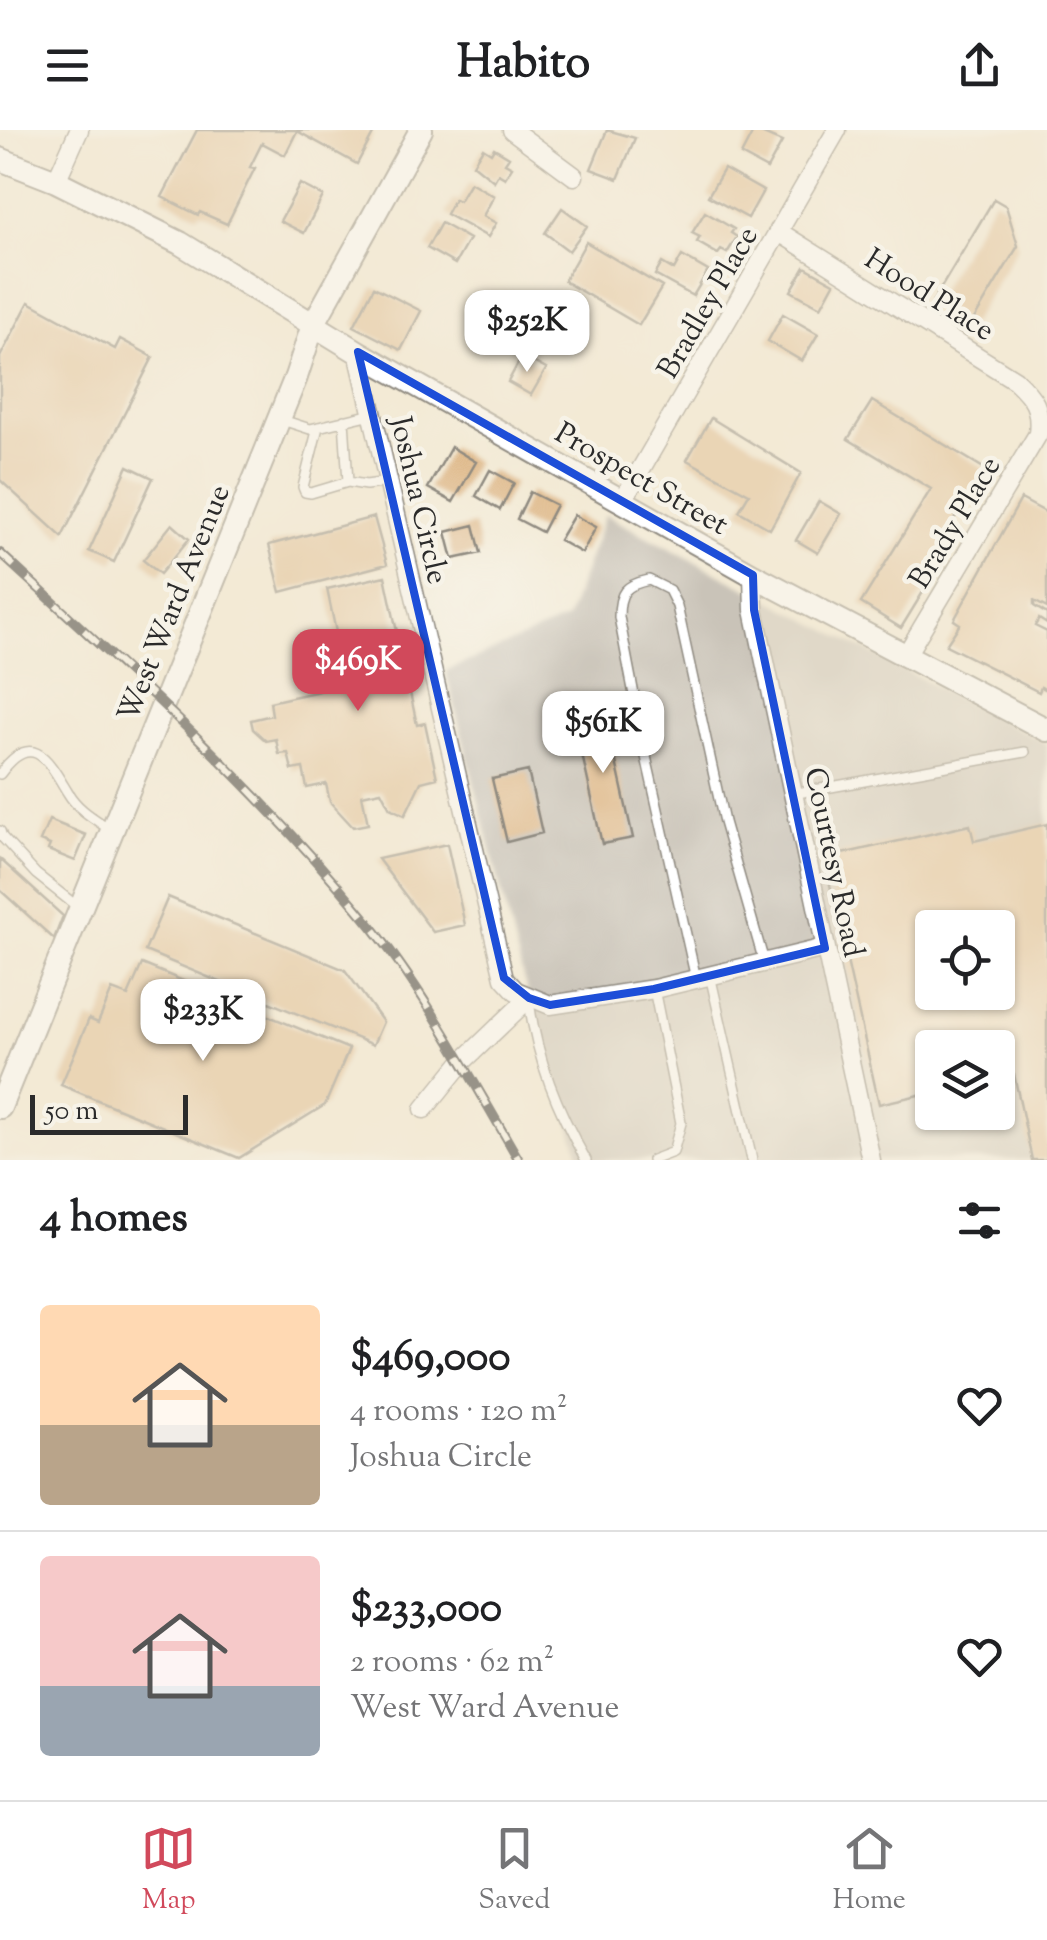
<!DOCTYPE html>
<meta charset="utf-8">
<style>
body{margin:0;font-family:"Sorts Mill Goudy",serif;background:#f2f2f2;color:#202124;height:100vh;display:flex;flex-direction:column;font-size:38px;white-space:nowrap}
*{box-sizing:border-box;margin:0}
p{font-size:32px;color:#757577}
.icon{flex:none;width:55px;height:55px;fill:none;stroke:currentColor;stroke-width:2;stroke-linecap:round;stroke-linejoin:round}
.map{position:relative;height:1030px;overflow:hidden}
.panel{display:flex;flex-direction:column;background:#fff;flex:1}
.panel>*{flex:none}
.controls{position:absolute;left:915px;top:780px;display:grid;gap:20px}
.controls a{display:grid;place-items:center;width:100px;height:100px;border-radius:10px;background:#fff;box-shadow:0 2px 8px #0004;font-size:50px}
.scale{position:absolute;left:30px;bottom:25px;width:158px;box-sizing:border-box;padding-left:10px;border:5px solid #2b2b2b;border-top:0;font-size:28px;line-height:35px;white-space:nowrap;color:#2b2b2b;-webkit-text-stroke:8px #f7f3e8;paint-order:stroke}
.price{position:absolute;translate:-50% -85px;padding:0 22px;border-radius:20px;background:#fff;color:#222;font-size:32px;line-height:65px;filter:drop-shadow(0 2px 5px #0008)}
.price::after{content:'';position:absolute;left:50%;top:60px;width:30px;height:22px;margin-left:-15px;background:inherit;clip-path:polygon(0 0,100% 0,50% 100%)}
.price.active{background:#d1495b;color:#fff}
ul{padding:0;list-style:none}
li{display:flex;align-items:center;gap:30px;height:250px;padding:0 40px}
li+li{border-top:2px solid #e0e0e0}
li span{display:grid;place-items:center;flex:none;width:280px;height:200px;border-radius:10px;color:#555}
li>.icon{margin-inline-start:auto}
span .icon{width:120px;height:120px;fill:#fffc;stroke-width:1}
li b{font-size:42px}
h2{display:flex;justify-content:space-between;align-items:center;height:120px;padding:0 40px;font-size:42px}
header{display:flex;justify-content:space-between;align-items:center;height:130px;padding:0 40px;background:#fff;font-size:45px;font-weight:700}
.menu{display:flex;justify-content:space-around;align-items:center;height:140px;border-top:2px solid #e0e0e0;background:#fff;font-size:28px;color:#757577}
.menu a{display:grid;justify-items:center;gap:5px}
.menu .active{color:#d1495b}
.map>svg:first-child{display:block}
.industrial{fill:#c9c3b8;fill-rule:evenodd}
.building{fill:#e0bc8f;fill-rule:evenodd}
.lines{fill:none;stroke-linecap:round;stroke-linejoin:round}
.service-casing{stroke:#8f8a80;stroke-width:12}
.minor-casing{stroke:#8f8a80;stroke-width:21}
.tertiary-casing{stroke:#8f8a80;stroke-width:26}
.service{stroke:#fff;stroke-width:9}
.minor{stroke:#fff;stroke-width:18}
.tertiary{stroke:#fff;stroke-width:22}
.rail-casing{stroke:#2b2b2b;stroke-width:10}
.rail{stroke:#f7f3e8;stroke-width:6;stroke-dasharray:19;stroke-linecap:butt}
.marked{fill:none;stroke:#1d4ed8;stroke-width:8;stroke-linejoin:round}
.labels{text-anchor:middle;stroke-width:9;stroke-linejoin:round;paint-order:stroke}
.street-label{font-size:30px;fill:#2b2b2b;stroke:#f7f3e8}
</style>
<header><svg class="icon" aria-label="menu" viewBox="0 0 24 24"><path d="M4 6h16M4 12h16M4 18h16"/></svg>Habito<svg class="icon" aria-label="share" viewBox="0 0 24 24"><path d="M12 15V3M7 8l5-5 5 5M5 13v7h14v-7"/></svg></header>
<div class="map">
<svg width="1047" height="1030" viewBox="0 0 1047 1030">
<rect width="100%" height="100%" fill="#f7f3e8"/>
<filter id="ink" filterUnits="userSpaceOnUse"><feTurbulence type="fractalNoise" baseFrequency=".01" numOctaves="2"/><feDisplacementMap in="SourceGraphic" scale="20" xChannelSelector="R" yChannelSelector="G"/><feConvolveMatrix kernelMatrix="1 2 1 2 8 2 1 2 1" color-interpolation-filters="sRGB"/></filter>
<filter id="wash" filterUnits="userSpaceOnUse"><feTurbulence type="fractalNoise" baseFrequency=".0048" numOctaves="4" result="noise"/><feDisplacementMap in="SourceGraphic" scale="40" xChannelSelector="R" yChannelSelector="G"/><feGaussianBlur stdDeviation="2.25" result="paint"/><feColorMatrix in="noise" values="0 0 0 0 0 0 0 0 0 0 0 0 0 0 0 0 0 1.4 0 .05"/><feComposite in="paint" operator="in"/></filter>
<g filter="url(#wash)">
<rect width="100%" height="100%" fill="#f3ead5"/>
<path class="industrial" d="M 605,385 L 1047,614 L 1047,1030 L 581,1030 L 523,847 L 446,541 L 567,489 ZM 932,798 L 998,798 L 998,862 L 932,862 ZM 932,918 L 998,918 L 998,982 L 932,982 Z"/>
<g id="blocks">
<path class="building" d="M 197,0 L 365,0 L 373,4 L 357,34 L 297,1 L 285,25 L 262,13 L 250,37 L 255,38 L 227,94 L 200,82 L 198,85 L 162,67 Z
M 607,0 L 635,8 L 618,49 L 591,39 Z
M 754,0 L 782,12 L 767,39 L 741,25 Z
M 483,18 L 491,23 L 494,18 L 509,27 L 505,33 L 512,37 L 505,48 L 498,44 L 494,51 L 473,34 Z
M 724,39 L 763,61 L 748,88 L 708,66 Z
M 470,52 L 494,66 L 483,86 L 496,93 L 488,107 L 446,84 L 454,69 L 459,71 Z
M 300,54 L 323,66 L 304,103 L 280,91 Z
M 994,69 L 1006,76 L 1018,116 L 971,194 L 933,171 Z
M 562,78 L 587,96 L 569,121 L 545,103 Z
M 705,82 L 734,99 L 731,103 L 737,107 L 727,123 L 721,120 L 718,124 L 697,112 L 700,107 L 692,103 Z
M 441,93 L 469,109 L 455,134 L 427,118 Z
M 586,112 L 662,157 L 639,195 L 564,151 Z
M 682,126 L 708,141 L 693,166 L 655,145 L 662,133 L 674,140 Z
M 805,137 L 834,153 L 821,177 L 791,161 Z
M 374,157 L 421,181 L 401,220 L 354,196 Z
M 29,172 L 115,219 L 120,209 L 153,227 L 62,407 L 0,350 L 0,227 Z
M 783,184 L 818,204 L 802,231 L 768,211 Z
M 522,226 L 546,239 L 531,265 L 508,252 Z
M 872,271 L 985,339 L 940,412 L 950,418 L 901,498 L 861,473 L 931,359 L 848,309 Z
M 711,288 L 801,343 L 770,399 L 739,381 L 749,364 L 687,330 Z
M 451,317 L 476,332 L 453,372 L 428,358 Z
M 128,336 L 153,348 L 114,432 L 89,421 Z
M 490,340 L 514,353 L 500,380 L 476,366 Z
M 530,362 L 556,375 L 542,402 L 517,389 Z
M 1021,369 L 1047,383 L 1047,478 L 1034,471 L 1034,476 L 1047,484 L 1047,494 L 1039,489 L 1035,496 L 1047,502 L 1047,560 L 1041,557 L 1039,562 L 946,515 L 960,494 L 954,490 Z
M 819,371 L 841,384 L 818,423 L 796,410 Z
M 574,385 L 596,397 L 582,423 L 559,410 Z
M 374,387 L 387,434 L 281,462 L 269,415 Z
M 172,394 L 189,409 L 160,444 L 143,430 Z
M 474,395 L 481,423 L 453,429 L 446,402 Z
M 385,446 L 417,595 L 425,593 L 437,648 L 421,652 L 405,685 L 390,678 L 381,661 L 362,665 L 368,694 L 353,697 L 330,672 L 326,654 L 307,658 L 303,638 L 292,640 L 288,623 L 279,624 L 276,609 L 266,611 L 253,599 L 251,590 L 272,585 L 270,572 L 347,555 L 327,459 Z
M 604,577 L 633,708 L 602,714 L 573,584 Z
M 528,641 L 542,703 L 507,712 L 492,649 Z
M 49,690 L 86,705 L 75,731 L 48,720 L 50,715 L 40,711 Z
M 1047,694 L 1047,1030 L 1032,1030 L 1014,944 L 998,947 L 998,918 L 932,918 L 932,962 L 879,974 L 824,728 L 970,695 L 974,711 ZM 932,798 L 998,798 L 998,862 L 932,862 Z
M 447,714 L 465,795 L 433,802 L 378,729 Z
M 0,729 L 63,786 L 54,809 L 0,760 Z
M 168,767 L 345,840 L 383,892 L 373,915 L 145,821 Z
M 142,834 L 349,919 L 325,975 L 239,1028 L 61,955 L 89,889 L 98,893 L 112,860 L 128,866 Z"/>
</g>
</g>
<g filter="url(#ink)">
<use href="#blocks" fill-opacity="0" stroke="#8f8a80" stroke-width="2.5"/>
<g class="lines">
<g class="service-casing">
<path id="service" d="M 279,289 L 310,299 L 372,284
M 318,297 L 303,357 L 305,362 L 311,363 L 348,352 L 344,290
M 348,352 L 366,355 L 388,352
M 0,644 C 33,598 49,632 68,663 C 78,680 95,689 111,700
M 792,664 L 1025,622
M 0,701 L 2,707 L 36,744 L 79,778
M 710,845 L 752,1030
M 696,849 L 645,622 L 619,487 C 619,462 625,455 649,450 L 669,460 L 677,476 L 724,692 L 764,832
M 529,871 C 537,930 557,979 586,1030
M 652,1030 L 673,1022 L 681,993 L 654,859"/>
</g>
<g class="minor-casing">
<path id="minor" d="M 512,0 L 574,46
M 56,51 L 79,0
M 779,102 L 1015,250 C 1034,268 1041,277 1038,304 L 906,525
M 358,222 L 504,848 L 516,861 L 550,875 L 654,859 L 825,818
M 623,370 L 837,0
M 753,445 L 754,480 L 871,1030
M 424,979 L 462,932 L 529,868"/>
</g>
<g class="tertiary-casing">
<path id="tertiary" d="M 0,29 L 56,51 L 180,113 L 358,222 L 753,445 L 1047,600
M 0,977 L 296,247 L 313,195 L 421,0"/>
</g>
<use href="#service" class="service"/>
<use href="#minor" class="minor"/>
<use href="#tertiary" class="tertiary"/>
<g class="rail-casing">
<path id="rail" d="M 0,423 C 126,539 255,655 364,787 C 425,861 471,948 519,1030"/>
</g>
<use href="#rail" class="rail"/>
</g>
</g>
<path d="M0 0H1047V1030H0ZM 358,222 L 753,445 L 754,480 L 825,818 L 654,859 L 550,875 L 529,868 L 504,848 Z" fill="#f3ead5" fill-opacity=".55" fill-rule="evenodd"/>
<path class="marked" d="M 358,222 L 753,445 L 754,480 L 825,818 L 654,859 L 550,875 L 529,868 L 504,848 Z"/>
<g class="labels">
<g class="street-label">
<text transform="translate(930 164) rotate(32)" y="10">Hood Place</text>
<text transform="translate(707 172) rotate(-60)" y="10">Bradley Place</text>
<text transform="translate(642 348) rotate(30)" y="10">Prospect Street</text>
<text transform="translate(420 370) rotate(77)" y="10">Joshua Circle</text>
<text transform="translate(954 392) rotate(-59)" y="10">Brady Place</text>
<text transform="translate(173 473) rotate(-68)" y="10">West Ward Avenue</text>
<text transform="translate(835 732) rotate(78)" y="10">Courtesy Road</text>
</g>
</g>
</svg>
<div class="controls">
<a><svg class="icon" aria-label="locate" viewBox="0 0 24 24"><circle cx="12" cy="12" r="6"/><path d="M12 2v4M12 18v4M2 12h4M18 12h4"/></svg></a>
<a><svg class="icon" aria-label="layers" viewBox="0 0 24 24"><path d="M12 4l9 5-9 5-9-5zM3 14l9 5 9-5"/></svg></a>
</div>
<div class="scale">50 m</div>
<b class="price" style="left:527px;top:245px">$252K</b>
<b class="price active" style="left:358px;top:584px">$469K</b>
<b class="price" style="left:603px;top:646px">$561K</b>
<b class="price" style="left:203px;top:934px">$233K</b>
</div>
<section class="panel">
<h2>4 homes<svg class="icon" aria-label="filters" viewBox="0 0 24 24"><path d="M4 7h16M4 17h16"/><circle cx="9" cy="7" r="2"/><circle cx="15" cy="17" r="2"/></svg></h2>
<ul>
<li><span style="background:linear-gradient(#ffd9b3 60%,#b9a48a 0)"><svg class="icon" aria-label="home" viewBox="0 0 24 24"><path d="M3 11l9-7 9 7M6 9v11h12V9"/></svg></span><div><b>$469,000</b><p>4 rooms · 120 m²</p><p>Joshua Circle</p></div><svg class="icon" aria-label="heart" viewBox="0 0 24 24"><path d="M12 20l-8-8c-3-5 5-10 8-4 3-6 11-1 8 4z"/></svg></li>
<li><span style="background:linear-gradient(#f6c9c9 65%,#9aa5b1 0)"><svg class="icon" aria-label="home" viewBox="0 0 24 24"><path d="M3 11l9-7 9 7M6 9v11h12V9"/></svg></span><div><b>$233,000</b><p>2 rooms · 62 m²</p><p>West Ward Avenue</p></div><svg class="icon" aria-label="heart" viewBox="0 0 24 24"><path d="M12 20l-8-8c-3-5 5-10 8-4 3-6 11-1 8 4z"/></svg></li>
</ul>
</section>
<nav class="menu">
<a class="active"><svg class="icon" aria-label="map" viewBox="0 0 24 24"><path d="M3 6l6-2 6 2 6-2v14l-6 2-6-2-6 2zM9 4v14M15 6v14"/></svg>Map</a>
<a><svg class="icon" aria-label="saved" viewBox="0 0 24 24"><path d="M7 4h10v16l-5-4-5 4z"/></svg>Saved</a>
<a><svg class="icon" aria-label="home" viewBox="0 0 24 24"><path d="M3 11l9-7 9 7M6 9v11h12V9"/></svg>Home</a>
</nav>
